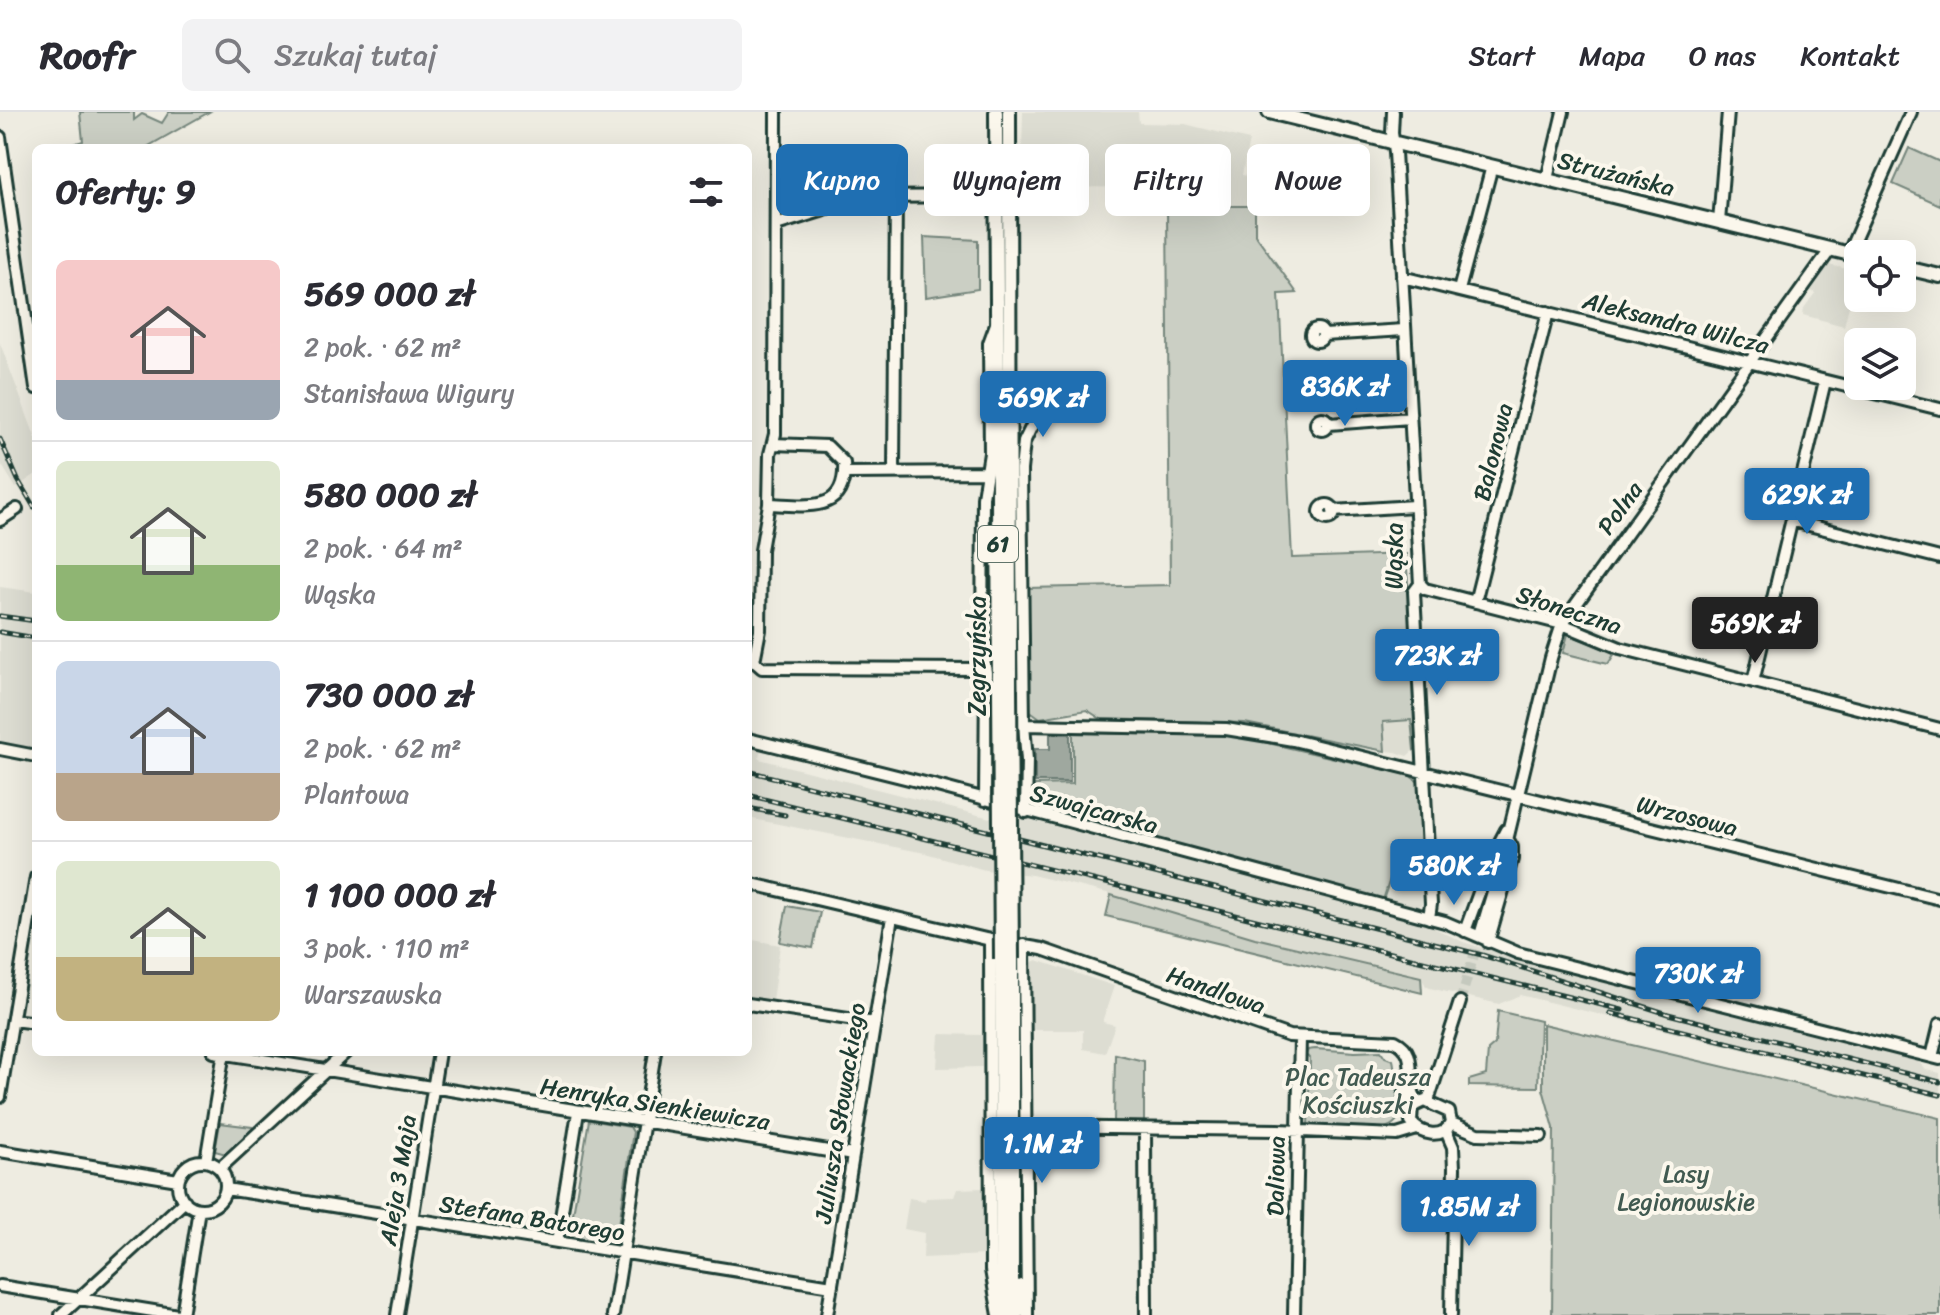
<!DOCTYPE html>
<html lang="pl">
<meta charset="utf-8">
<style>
body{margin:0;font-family:Sriracha,sans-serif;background:#f2f2f3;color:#2b2b33;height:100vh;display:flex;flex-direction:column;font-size:30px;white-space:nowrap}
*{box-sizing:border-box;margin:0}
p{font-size:26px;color:#7c7c81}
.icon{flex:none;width:44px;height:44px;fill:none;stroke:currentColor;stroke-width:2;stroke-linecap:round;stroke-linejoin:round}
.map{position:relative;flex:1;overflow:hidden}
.side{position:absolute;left:32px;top:32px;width:720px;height:912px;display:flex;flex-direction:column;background:#fff;border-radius:12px;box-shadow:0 8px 32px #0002}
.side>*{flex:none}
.guide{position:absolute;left:776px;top:32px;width:760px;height:72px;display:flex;gap:16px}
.controls{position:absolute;left:1844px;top:128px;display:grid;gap:16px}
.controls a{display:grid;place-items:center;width:72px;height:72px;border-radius:12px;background:#fff;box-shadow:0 8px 32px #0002;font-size:40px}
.price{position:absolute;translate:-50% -68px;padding:0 18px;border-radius:8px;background:#1f6fb2;color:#fff;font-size:26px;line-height:52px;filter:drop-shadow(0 2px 4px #0008)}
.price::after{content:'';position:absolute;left:50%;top:48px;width:24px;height:18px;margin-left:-12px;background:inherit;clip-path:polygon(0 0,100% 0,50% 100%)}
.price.selected{background:#222;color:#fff}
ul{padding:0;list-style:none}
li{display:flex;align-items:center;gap:24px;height:200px;padding:0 24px}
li+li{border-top:2px solid #e1e1e2}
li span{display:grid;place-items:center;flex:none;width:224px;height:160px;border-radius:12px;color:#555}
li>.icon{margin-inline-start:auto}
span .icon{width:96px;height:96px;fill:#fffc;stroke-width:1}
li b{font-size:34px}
h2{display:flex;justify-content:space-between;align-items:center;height:96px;padding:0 24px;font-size:34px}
.pill{padding:0 28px;border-radius:12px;background:#fff;box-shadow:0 8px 32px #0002;font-size:28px;line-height:72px}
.pill.selected{background:#1f6fb2;color:#fff}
header{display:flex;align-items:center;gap:48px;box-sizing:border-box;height:112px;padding:0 40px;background:#fff;border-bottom:2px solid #e1e1e2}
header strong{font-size:38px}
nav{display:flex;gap:44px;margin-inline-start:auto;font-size:28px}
.search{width:560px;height:72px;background:#f2f2f3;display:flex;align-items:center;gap:20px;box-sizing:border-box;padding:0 28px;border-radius:12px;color:#7c7c81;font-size:30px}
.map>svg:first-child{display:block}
.built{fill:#ddddd2}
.green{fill:#cbcfc4;stroke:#75867c;stroke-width:2}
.water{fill:#9fa89f;stroke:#6c7d74;stroke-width:2}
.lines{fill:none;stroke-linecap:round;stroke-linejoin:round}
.minor-tunnel{stroke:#c5c9be;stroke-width:10;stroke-dasharray:10 5;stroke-linecap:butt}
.minor-casing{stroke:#1f3d34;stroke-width:16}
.major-casing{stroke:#1f3d34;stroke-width:18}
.minor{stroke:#fbf7ec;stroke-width:10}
.major{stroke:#fbf7ec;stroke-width:12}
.rail-casing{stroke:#1f3d34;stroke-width:5}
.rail{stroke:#fbf7ec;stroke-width:2;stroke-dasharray:6;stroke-linecap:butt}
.major-bridge-casing{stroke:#1f3d34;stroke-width:18;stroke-linecap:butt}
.major-bridge{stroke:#fbf7ec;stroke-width:12}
.labels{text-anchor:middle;stroke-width:8;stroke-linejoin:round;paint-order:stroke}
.shield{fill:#fbf7ec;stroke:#61756b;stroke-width:2}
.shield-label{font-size:22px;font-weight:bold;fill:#1f3d34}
.street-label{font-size:24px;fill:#1f3d34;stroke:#fbf7ec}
.park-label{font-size:24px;fill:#415a51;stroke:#fbf7ec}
</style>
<header>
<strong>Roofr</strong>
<div class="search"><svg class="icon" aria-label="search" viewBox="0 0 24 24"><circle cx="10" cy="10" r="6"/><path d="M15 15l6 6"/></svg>Szukaj tutaj</div>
<nav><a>Start</a><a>Mapa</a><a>O nas</a><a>Kontakt</a></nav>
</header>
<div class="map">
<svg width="1940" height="1203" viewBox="0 0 1940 1203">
<rect width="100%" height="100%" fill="#eeece1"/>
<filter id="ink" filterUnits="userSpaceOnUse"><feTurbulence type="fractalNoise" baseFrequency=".0125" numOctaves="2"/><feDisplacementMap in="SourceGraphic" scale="16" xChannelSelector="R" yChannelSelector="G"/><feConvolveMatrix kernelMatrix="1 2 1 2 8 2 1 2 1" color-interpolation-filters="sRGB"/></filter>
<g filter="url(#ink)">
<path class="built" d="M 1023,0 L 1138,0 L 1139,11 L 1185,12 L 1249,28 L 1242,63 L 1256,66 L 1255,94 L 1137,93 L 1136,75 L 1021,76 Z
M 1829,153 L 1858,159 L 1844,214 L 1803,203 L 1804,196 L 1815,181 L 1811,179 Z
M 0,231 L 36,327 L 36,362 L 16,376 L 0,350 Z
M 0,475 L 36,480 L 36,638 L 0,631 Z
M 1412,608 L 1414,638 L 1407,644 L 1396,640 L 1385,639 L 1383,610 Z
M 748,631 L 761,635 L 759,647 L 990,706 L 994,698 L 1428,813 L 1463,830 L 1550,857 L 1918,949 L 1926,958 L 1940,961 L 1940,986 L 1520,883 L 1499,892 L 1430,876 L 1426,874 L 1421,865 L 1254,826 L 1118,787 L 1107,781 L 1032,763 L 985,758 L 925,741 L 748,706 Z
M 1390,764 L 1421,771 L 1422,792 L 1414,795 L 1408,794 L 1408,792 L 1406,794 L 1383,788 Z
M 748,825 L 753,828 L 780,833 L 772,889 L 748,885 Z
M 1037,848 L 1114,874 L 1103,907 L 1103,910 L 1115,913 L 1105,941 L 1083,937 L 1083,918 L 1030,918 L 1030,851 Z
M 939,922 L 982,923 L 982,955 L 937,956 Z
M 985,1076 L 985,1143 L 923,1146 L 924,1121 L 904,1117 L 909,1086 L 925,1089 L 926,1086 L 954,1085 L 957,1077 Z"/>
<path class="green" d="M 80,0 L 134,0 L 134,8 L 142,2 L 162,11 L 169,0 L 209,0 L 145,36 L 60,36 L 83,29 Z
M 1909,36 L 1940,50 L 1940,93 L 1893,72 Z
M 1167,94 L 1255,94 L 1255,122 L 1297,181 L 1279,182 L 1292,446 L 1406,442 L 1419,635 L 1414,638 L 1411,608 L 1383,610 L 1385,639 L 1245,611 L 1101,607 L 1087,598 L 1040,606 L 1029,598 L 1026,476 L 1170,473 Z
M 924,125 L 978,128 L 978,177 L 926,185 Z
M 1568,522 L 1615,541 L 1608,552 L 1563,541 Z
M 1073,621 L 1237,624 L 1409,663 L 1422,673 L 1434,791 L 1421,771 L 1391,764 L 1383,788 L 1034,696 L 1033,673 L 1073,672 Z
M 1111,783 L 1255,826 L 1421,865 L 1422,881 L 1106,804 Z
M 787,794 L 820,800 L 813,836 L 780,830 Z
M 1498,899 L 1540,909 L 1538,975 L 1469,974 L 1469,968 L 1486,963 L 1488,938 L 1495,932 Z
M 1543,912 L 1940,1006 L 1940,1203 L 1552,1203 L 1554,1016 L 1543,977 Z
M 1315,937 L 1355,940 L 1381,939 L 1385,945 L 1393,948 C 1395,955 1394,961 1395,968 C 1400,989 1408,1013 1380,1017 L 1308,1016 L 1310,947 L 1306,943 L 1308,938 Z
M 1115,942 L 1144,949 L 1144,1010 L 1114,1009 Z
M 589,1008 L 630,1015 L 633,1020 L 617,1126 L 611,1125 L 610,1132 L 576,1126 L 570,1122 L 571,1118 L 563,1117 L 565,1108 L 572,1108 Z
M 220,1011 L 252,1015 L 252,1018 L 226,1042 L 215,1039 Z"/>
<path class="water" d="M 1050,622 L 1070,622 L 1070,670 L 1035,670 L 1035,637 L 1050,637 Z"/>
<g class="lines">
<path class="minor-tunnel" d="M 1460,890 L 1481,820"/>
<g class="minor-casing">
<path id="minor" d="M 776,0 L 775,322 L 770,342 L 769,392 L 761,438 L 760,518 L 754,549 L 762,556 L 984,557
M 1393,0 L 1392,21 L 1395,40 L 1420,472 L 1414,480 L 1431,792 L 1429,806
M 0,25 L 36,276
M 1547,67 L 1563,0
M 1719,110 L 1728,0
M 776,113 L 866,85 L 980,84 L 990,78 L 996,69
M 1848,142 L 1911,0
M 1402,165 L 1940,297
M 1459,178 L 1492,54
M1311 223a6 6 0 1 1 12 0a6 6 0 1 1-12 0Z
M 1324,223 L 1404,218
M 1009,298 L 1021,288 L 1039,288 L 1039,299 L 1024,330 L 1021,358 L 1024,613 L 1027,648 L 1026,700
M1316 312a6 6 0 1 1 12 0a6 6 0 1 1-12 0Z
M 1329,312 L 1410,306
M 894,360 L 896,83
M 844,361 L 987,360
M 769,392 C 806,393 847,403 844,351 L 827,334 L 773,332
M1320 400a7 7 0 1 1 14 0a7 7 0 1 1-14 0Z
M 1333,399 L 1414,394
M 0,408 L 17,397
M 1793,409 L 1940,446
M 1420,472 L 1425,477 L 1562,512 L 1620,536 L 1940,617
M 1475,490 L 1548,200
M 1753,570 L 1825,269
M 1024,613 L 1226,617 L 1293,628 L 1940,787
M 748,627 L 937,674 L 1445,810 L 1518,841 L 1940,947
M 0,637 L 36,644
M 985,688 L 986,560 L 982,534 L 983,385 L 990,341 L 989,231 L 996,212
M 748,771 L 986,827 L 1042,837 L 1289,924 L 1395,929 C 1422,942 1402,970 1418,990
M 1465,819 L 1492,745 L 1506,718
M 1481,820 L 1501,753 L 1551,546 L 1562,512 L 1830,138
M 990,828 L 991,1158 L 999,1203
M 1488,830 L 1512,747 L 1512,735 L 1508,728
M 1024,833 L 1027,1203
M 748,892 L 875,911
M 13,908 L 36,911
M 214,940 L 853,1043
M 1932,945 L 1940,912
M 1409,963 C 1402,976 1403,984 1411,996
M 0,985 L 36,765
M 1425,989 L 1449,1000 L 1451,1011 C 1443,1028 1421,1023 1411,1010 L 1412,995 Z
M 1428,989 L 1460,890
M 1451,1011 L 1478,1022 L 1541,1024
M 1024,1015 L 1278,1018 L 1397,1023 L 1417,1017
M 1145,1017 L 1146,1203
M 1446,1019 L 1453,1035 L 1454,1056 L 1451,1203
M 0,1039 L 178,1068
M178 1073a24 24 0 1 1 48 0a24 24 0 1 1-48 0Z
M 206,1049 L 224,940
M 220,1056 L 346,940
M 226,1077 L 832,1174
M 557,1130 L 578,1000
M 0,1174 L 178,1203
M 61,1203 L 185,1089
M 182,1203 L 199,1097
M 397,1203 L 439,940
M 613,1203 L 655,940
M 827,1203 L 892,805
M 1017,1203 L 1021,1173
M 1294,1203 L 1300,926"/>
</g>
<g class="major-casing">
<path id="major" d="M 996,0 L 999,578
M 1009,0 L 1010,577
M 1269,0 L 1858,144
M 1902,155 L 1940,164
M 1001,847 L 1002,1203
M 1012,847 L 1012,1203"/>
</g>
<use href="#minor" class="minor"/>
<use href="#major" class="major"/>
<g class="rail-casing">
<path id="rail" d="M 0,327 L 18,368 L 34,395
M 0,504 L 36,509
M 0,520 L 36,526
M 748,659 L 1482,843 L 1668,902 L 1940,970
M 748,683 L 1622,898
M 748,696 L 785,703
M 1610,901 L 1940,983"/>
</g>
<use href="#rail" class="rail"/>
<g class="major-bridge-casing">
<path id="major-bridge" d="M 1010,577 L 1012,847
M 999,578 L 1001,847"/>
</g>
<use href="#major-bridge" class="major-bridge"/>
</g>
</g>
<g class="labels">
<rect class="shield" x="978" y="414" width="40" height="36" rx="6"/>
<g class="shield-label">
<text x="998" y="440">61</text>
</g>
<g class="street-label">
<text transform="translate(1616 62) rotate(14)" y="8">Strużańska</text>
<text transform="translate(1676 211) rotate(14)" y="8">Aleksandra Wilcza</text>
<text transform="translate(1493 340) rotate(-76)" y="8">Balonowa</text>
<text transform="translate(1620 396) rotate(-54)" y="8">Polna</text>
<text transform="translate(1394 444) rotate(-90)" y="8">Wąska</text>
<text transform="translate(1569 498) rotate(18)" y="8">Słoneczna</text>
<text transform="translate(977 544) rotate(-90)" y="8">Zegrzyńska</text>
<text transform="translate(1094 697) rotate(15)" y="8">Szwajcarska</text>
<text transform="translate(1687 704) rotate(14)" y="8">Wrzosowa</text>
<text transform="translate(1216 878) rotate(19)" y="8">Handlowa</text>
<text transform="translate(655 992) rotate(9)" y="8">Henryka Sienkiewicza</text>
<text transform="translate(840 1001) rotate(-81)" y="8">Juliusza Słowackiego</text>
<text transform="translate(1276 1064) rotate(-89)" y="8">Daliowa</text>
<text transform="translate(398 1068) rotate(-81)" y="8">Aleja 3 Maja</text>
<text transform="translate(532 1106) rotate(9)" y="8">Stefana Batorego</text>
</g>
<g class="park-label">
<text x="1358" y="973">Plac Tadeusza<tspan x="1358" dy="28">Kościuszki</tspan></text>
<text x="1686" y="1070">Lasy<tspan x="1686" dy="28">Legionowskie</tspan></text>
</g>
</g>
</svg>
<div class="controls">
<a><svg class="icon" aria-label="locate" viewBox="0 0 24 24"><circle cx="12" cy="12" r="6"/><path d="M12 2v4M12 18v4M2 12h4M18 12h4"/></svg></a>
<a><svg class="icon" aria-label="layers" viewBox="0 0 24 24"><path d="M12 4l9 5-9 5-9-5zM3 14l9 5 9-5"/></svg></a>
</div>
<b class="price" style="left:1345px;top:316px">836K zł</b>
<b class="price" style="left:1043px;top:327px">569K zł</b>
<b class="price" style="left:1807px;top:424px">629K zł</b>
<b class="price selected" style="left:1755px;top:553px">569K zł</b>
<b class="price" style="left:1437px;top:585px">723K zł</b>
<b class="price" style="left:1454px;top:795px">580K zł</b>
<b class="price" style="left:1698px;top:903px">730K zł</b>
<b class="price" style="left:1042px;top:1073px">1.1M zł</b>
<b class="price" style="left:1469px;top:1136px">1.85M zł</b>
<div class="guide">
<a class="pill selected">Kupno</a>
<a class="pill">Wynajem</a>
<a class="pill">Filtry</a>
<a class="pill">Nowe</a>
</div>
<section class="side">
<h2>Oferty: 9<svg class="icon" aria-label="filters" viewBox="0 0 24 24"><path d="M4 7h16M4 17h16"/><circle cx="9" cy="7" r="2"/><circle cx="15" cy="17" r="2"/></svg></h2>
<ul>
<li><span style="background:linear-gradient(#f6c9c9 75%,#9aa5b1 0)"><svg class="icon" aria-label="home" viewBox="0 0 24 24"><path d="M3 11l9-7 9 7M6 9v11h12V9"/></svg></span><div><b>569 000 zł</b><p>2 pok. · 62 m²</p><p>Stanisława Wigury</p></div></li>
<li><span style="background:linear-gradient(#dfe7d0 65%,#8fb573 0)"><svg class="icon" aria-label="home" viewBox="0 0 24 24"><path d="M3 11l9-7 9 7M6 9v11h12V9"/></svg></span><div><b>580 000 zł</b><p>2 pok. · 64 m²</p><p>Wąska</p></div></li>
<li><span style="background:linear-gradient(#c9d6e8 70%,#b9a48a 0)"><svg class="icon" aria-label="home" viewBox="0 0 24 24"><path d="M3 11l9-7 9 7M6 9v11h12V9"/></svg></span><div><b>730 000 zł</b><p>2 pok. · 62 m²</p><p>Plantowa</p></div></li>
<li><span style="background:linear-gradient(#dfe7d0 60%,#c2b280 0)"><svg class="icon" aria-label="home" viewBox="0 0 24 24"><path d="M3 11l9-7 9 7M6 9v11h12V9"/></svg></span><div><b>1 100 000 zł</b><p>3 pok. · 110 m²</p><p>Warszawska</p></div></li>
</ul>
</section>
</div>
